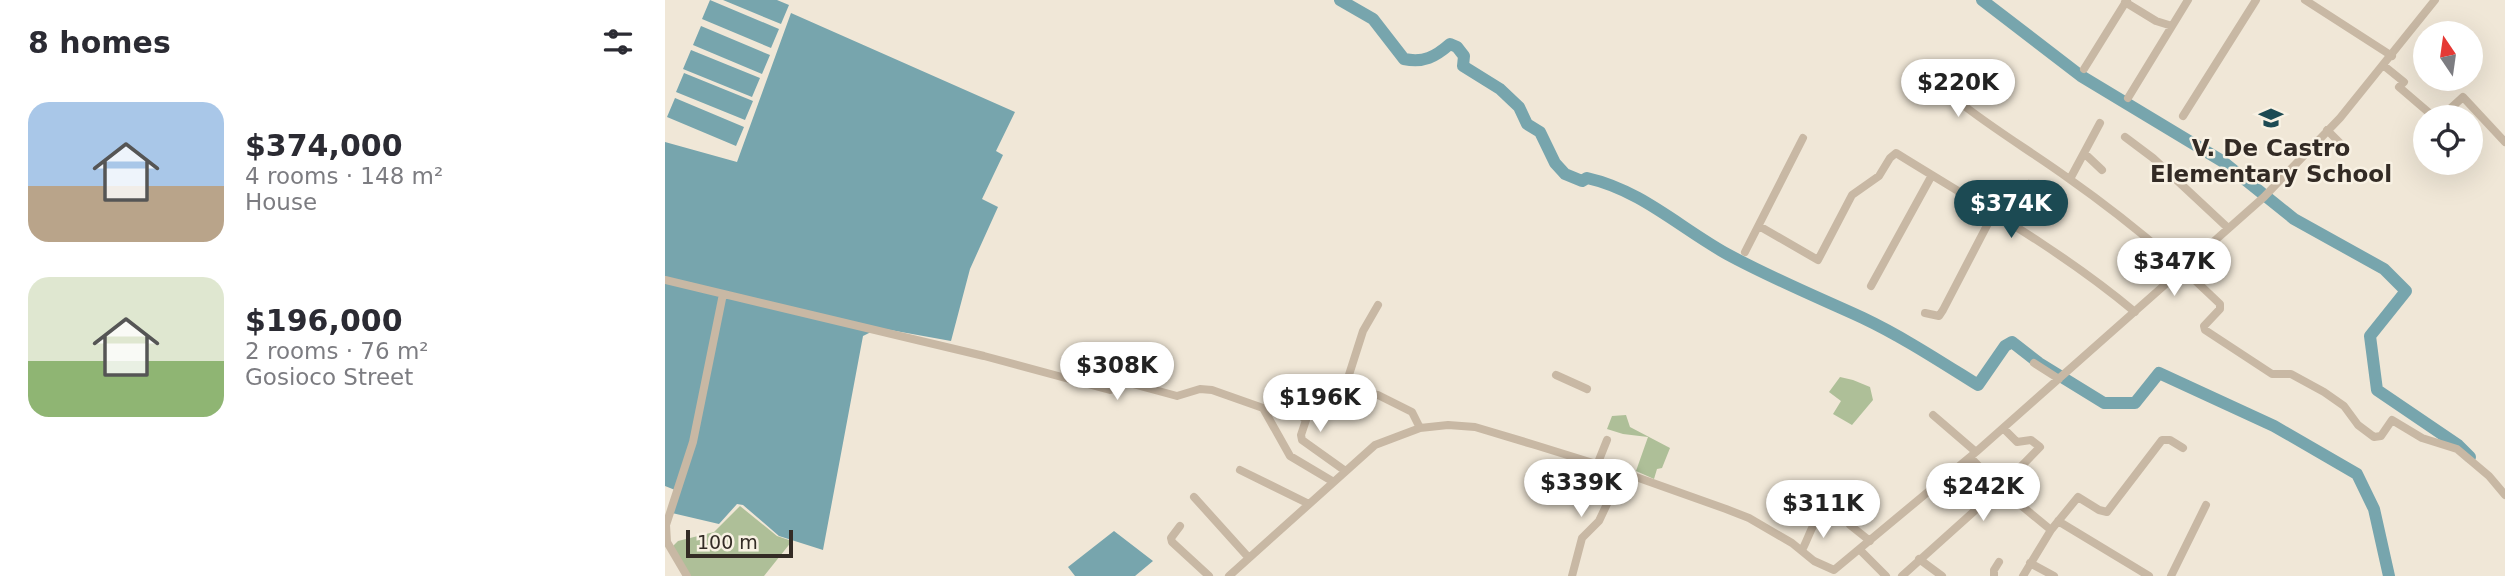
<!DOCTYPE html>
<meta charset="utf-8">
<style>
body{margin:0;font-family:"DejaVu Sans",sans-serif;background:#f2f2f3;color:#2b2b33;height:100vh;display:flex;flex-direction:column;font-size:26px;white-space:nowrap}
*{box-sizing:border-box;margin:0}
p{font-size:23px;color:#7c7c81}
.icon{flex:none;width:38px;height:38px;fill:none;stroke:currentColor;stroke-width:2;stroke-linecap:round;stroke-linejoin:round}
.map{position:relative;flex:1;overflow:hidden}
.details{display:flex;flex-direction:column;background:#fff;width:665px}
.details>*{flex:none}
.needle{width:46px;rotate:347deg}
.controls{position:absolute;left:1748px;top:21px;display:grid;gap:14px}
.controls a{display:grid;place-items:center;width:70px;height:70px;border-radius:50%;background:#fff;box-shadow:0 7px 28px #0002;font-size:35px}
.scale{position:absolute;left:21px;bottom:18px;width:107px;box-sizing:border-box;padding-left:7px;border:4px solid #332b25;border-top:0;font-size:19px;line-height:24px;white-space:nowrap;color:#332b25;-webkit-text-stroke:5px #f8f1e3;paint-order:stroke}
.price{position:absolute;translate:-50% -60px;padding:0 16px;border-radius:24px;background:#fff;color:#222;font-size:23px;line-height:46px;filter:drop-shadow(0 2px 4px #0008)}
.price::after{content:'';position:absolute;left:50%;top:42px;width:21px;height:16px;margin-left:-10px;background:inherit;clip-path:polygon(0 0,100% 0,50% 100%)}
.price.on{background:#1c4a53;color:#fff}
ul{padding:0;list-style:none}
li{display:flex;align-items:center;gap:21px;height:175px;padding:0 28px}
li span{display:grid;place-items:center;flex:none;width:196px;height:140px;border-radius:21px;color:#555}
li>.icon{margin-inline-start:auto}
span .icon{width:84px;height:84px;fill:#fffc;stroke-width:1}
li b{font-size:30px}
h2{display:flex;justify-content:space-between;align-items:center;height:84px;padding:0 28px;font-size:30px}
main{display:flex;flex:1;min-height:0}
.map>svg:first-child{display:block}
.green{fill:#aebf98}
.water{fill:#77a5ad}
.lines{fill:none;stroke-linecap:round;stroke-linejoin:round}
.river{stroke:#77a5ad;stroke-width:12}
.minor{stroke:#c8b8a4;stroke-width:8}
.labels{text-anchor:middle;stroke-width:5;stroke-linejoin:round;paint-order:stroke}
.poi-label{font-size:23px;font-weight:bold;fill:#332b25;stroke:#f8f1e3}
</style>
<main>
<section class="details">
<h2>8 homes<svg class="icon" aria-label="filters" viewBox="0 0 24 24"><path d="M4 7h16M4 17h16"/><circle cx="9" cy="7" r="2"/><circle cx="15" cy="17" r="2"/></svg></h2>
<ul>
<li><span style="background:linear-gradient(#a9c7e8 60%,#b9a48a 0)"><svg class="icon" aria-label="home" viewBox="0 0 24 24"><path d="M3 11l9-7 9 7M6 9v11h12V9"/></svg></span><div><b>$374,000</b><p>4 rooms · 148 m²</p><p>House</p></div></li>
<li><span style="background:linear-gradient(#dfe7d0 60%,#8fb573 0)"><svg class="icon" aria-label="home" viewBox="0 0 24 24"><path d="M3 11l9-7 9 7M6 9v11h12V9"/></svg></span><div><b>$196,000</b><p>2 rooms · 76 m²</p><p>Gosioco Street</p></div></li>
</ul>
</section>
<div class="map">
<svg width="1840" height="576" viewBox="0 0 1840 576">
<rect width="100%" height="100%" fill="#f0e7d7"/>
<path class="green" d="M 1175,377 L 1188,380 L 1205,387 L 1208,400 L 1187,425 L 1168,414 L 1176,401 L 1164,392 Z
M 961,415 L 965,427 L 1005,448 L 997,468 L 992,469 L 989,479 L 971,471 L 983,437 L 958,434 L 942,429 L 947,416 Z
M 75,506 L 112,536 L 127,541 L 99,576 L 23,576 L 5,549 L 13,541 L 49,532 Z"/>
<path class="water" d="M 45,0 L 114,29 L 106,48 L 37,19 Z
M 58,0 L 112,0 L 124,5 L 116,24 Z
M 126,13 L 350,112 L 331,151 L 338,155 L 317,199 L 333,207 L 305,269 L 286,341 L 214,328 L 198,336 L 158,550 L 114,536 L 78,505 L 72,504 L 54,524 L 7,513 L 60,293 L 0,277 L 0,142 L 72,162 Z
M 36,26 L 105,55 L 97,74 L 28,45 Z
M 26,50 L 95,78 L 87,97 L 18,69 Z
M 19,73 L 88,101 L 80,120 L 11,92 Z
M 10,98 L 79,127 L 71,146 L 2,117 Z
M 0,282 L 57,295 L 20,462 L 10,490 L 0,486 Z
M 449,531 L 488,561 L 470,576 L 410,576 L 403,567 Z"/>
<g class="lines">
<path class="river" d="M 675,0 L 708,19 L 739,59 C 759,63 770,57 785,44 L 792,47 L 799,56 L 798,66 L 835,89 L 854,107 L 862,124 L 875,132 L 890,163 L 900,174 L 917,181 L 922,178 C 976,190 1015,228 1062,254 C 1106,278 1152,297 1198,318 C 1238,337 1276,362 1313,385 L 1340,346 L 1347,342 L 1374,363 L 1439,403 L 1470,403 L 1494,373 L 1609,426 L 1692,474 L 1709,509 L 1724,576
M 1317,0 L 1416,76 L 1557,161 L 1629,219 L 1719,269 L 1741,291 L 1705,336 L 1712,390 L 1793,445 L 1805,457"/>
<path class="minor" d="M 1640,0 L 1727,56
M 1460,2 L 1491,21 L 1507,26
M 1718,65 L 1739,82 L 1734,87 L 1769,117
M 1419,69 L 1462,0
M 1302,78 L 1291,96 L 1293,101 C 1328,129 1367,152 1403,178 C 1457,216 1508,258 1555,304 L 1555,309 L 1539,326 L 1540,330 L 1607,374 L 1626,374 L 1659,392 L 1679,406 L 1693,425 L 1709,437 L 1716,436 L 1727,420 L 1757,438 L 1792,449 L 1824,476 L 1840,495
M 1463,98 L 1523,0
M 1518,116 L 1591,0
M 1776,117 L 1798,97 L 1840,142
M 1662,130 L 1680,148
M 1460,137 L 1488,158 L 1563,228
M 1419,153 L 1437,170
M 1405,179 L 1435,123
M 1350,225 L 1372,189 L 1364,184
M 1094,226 L 1153,260 L 1187,195 L 1214,176 L 1225,158 L 1231,153 C 1313,204 1396,250 1470,312
M 1080,252 L 1138,138
M 0,280 L 319,356 L 445,390 L 453,380 L 512,396 L 535,389 L 547,390 L 598,408 L 625,456 L 667,481
M 1206,286 L 1267,175
M 713,305 L 698,331 L 682,381 L 682,386 L 696,393 L 713,395 L 747,412 L 755,428
M 1260,313 L 1274,316 L 1278,310 L 1329,212
M 1369,363 L 1394,379
M 891,375 L 922,389
M 632,412 L 641,420 L 636,435 L 637,440 L 679,470
M 1268,415 L 1311,452
M 1305,457 L 1335,488 L 1386,530
M 932,465 L 942,440
M 575,470 L 644,504
M 529,497 L 584,558
M 1199,504 L 1184,515 L 1182,520 L 1185,525 L 1205,541
M 1393,521 L 1484,576
M 515,526 L 506,538 L 507,542 L 544,576
M 1137,550 C 1144,537 1146,526 1155,515
M 1195,550 L 1221,576
M 1254,559 L 1277,576
M 1365,563 L 1389,576
M 22,576 L 2,542 L 1,525 L 28,442 L 58,294
M 564,576 L 710,445 L 755,428 L 783,425 L 810,427 L 870,445 L 957,472 L 1061,509 L 1084,518 L 1127,543 L 1149,561 L 1169,570 L 1311,452 L 1599,197 L 1675,118 L 1770,0
M 907,576 L 917,538 L 934,521 L 957,472
M 1237,576 L 1335,488 L 1375,447 L 1366,440 L 1352,442 L 1338,428
M 1329,576 L 1329,570 L 1334,562
M 1358,576 L 1386,530 L 1413,497 L 1434,510 L 1442,512 L 1497,440 L 1505,440 L 1518,448
M 1506,576 L 1541,505"/>
</g>
<defs>
<g id="school-bare" transform="scale(1.89)"><path d="M0-5L7-2L0 1L-7-2ZM-4 1L0 2.5L4 1V4Q0 6-4 4Z" fill="#1c4a53" stroke="#f8f1e3" stroke-width="2.5" paint-order="stroke"/></g>
</defs>
<g fill-rule="evenodd">
<use href="#school-bare" x="1606" y="118"/>
</g>
<g class="labels">
<g class="poi-label">
<text x="1606" y="156">V. De Castro<tspan x="1606" dy="26">Elementary School</tspan></text>
</g>
</g>
</svg>
<div class="controls">
<a><svg class="needle" viewBox="-14 -14 28 28"><path d="M0-13l5 13h-10z" fill="#e53935"/><path d="M0 13l5-13h-10z" fill="#7c7c81"/></svg></a>
<a><svg class="icon" aria-label="locate" viewBox="0 0 24 24"><circle cx="12" cy="12" r="6"/><path d="M12 2v4M12 18v4M2 12h4M18 12h4"/></svg></a>
</div>
<div class="scale">100 m</div>
<b class="price" style="left:1293px;top:119px">$220K</b>
<b class="price on" style="left:1346px;top:240px">$374K</b>
<b class="price" style="left:1509px;top:298px">$347K</b>
<b class="price" style="left:452px;top:402px">$308K</b>
<b class="price" style="left:655px;top:434px">$196K</b>
<b class="price" style="left:916px;top:519px">$339K</b>
<b class="price" style="left:1318px;top:523px">$242K</b>
<b class="price" style="left:1158px;top:540px">$311K</b>
</div>
</main>
